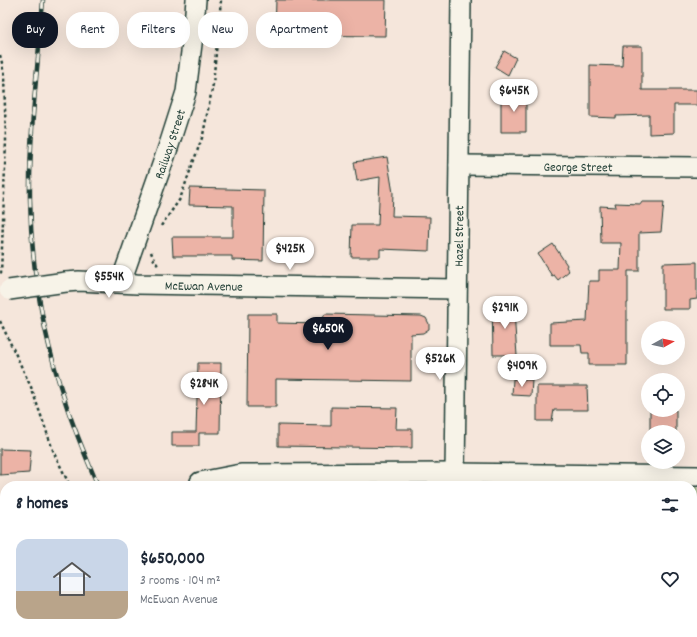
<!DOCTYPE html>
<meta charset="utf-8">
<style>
body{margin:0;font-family:Dekko,sans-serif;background:#f6f6f7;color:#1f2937;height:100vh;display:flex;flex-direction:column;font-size:15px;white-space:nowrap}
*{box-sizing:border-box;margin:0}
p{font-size:13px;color:#747a83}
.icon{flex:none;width:22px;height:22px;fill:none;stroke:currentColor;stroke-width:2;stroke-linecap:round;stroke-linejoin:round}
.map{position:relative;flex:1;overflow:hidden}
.details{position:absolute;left:0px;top:481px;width:697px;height:156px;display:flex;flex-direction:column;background:#fff;border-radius:16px 16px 0 0;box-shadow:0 4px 16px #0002}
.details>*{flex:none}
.top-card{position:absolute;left:12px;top:12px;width:400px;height:36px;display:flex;gap:8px}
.needle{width:26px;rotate:82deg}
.controls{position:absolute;left:641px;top:321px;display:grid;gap:8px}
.controls a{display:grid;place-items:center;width:44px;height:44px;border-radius:50%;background:#fff;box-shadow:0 4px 16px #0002;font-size:20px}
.price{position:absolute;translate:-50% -34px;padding:0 9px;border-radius:14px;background:#fff;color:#222;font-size:13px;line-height:26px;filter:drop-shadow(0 1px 2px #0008)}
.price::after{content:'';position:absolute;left:50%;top:24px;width:12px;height:9px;margin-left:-6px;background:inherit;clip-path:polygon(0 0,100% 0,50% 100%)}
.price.active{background:#111827;color:#fff}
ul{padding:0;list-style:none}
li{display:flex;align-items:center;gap:12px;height:100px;padding:0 16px}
li span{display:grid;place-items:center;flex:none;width:112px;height:80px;border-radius:12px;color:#555}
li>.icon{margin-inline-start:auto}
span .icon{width:48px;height:48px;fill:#fffc;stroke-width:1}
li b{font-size:17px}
h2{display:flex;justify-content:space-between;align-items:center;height:48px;padding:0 16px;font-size:17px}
.tag{padding:0 14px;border-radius:16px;background:#fff;box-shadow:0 4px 16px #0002;font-size:14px;line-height:36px}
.tag.active{background:#111827;color:#fff}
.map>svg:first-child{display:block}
.green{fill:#c1e49d;stroke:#709068}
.building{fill:#ecb3a6;stroke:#1f3d34}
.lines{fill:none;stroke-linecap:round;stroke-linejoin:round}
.minor-casing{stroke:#1f3d34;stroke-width:22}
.path{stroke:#1f3d34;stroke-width:2.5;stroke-dasharray:3 3;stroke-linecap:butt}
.minor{stroke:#f7f3e8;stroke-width:19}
.rail-casing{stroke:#1f3d34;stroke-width:4.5}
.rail{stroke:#f7f3e8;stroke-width:3;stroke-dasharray:9;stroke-linecap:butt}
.minor-bridge-casing{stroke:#1f3d34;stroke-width:22;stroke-linecap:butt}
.minor-bridge{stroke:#f7f3e8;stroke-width:19}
.labels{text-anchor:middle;stroke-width:3;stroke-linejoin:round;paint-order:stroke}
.street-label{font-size:13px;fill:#1f3d34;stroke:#f7f3e8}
</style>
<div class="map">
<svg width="697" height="637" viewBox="0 0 697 637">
<rect width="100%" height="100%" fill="#f5e6db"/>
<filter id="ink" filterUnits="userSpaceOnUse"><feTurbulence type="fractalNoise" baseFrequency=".025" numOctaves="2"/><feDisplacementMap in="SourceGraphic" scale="8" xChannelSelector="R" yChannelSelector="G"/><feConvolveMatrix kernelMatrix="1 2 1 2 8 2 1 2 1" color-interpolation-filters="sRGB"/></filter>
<g filter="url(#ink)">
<path class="green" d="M 411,482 L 614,486 L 411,486 Z
M 692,488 L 697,488 L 697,637 L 213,637 L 209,632 L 692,632 Z"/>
<path class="building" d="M 276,0 L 386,0 L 385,36 L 275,35 Z
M 623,46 L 642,46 L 642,90 L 697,90 L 697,105 L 674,105 L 674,133 L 649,134 L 649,115 L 616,116 L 616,118 L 590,117 L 590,65 L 622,66 Z
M 504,51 L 516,58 L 508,75 L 495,67 Z
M 526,94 L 526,132 L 501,132 L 501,95 Z
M 387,157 L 393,193 L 392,216 L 430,217 L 429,251 L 380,249 L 380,257 L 351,257 L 352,225 L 378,225 L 380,177 L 357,181 L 354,162 Z
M 190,188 L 264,190 L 263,261 L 232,260 L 232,256 L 173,256 L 172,237 L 233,237 L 233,206 L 189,205 Z
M 641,202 L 664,202 L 661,232 L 639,233 L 639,271 L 628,271 L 628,303 L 627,303 L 627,365 L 589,365 L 589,353 L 582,353 L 581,345 L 550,345 L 550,323 L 587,321 L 589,281 L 599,281 L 599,270 L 620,270 L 621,243 L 601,243 L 600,206 L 616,207 L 615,203 L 641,204 Z
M 553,244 L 567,265 L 566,267 L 569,271 L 558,280 L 554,275 L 552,276 L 538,254 Z
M 697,262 L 697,299 L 690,300 L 690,309 L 663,309 L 663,263 Z
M 492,296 L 514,296 L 515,327 L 518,370 L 504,369 L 505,355 L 493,355 Z
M 248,314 L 277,314 L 277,323 L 320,324 L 325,314 L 421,316 L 426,318 L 429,324 L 429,329 L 423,333 L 411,334 L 411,381 L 276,379 L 276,407 L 247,407 Z
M 198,363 L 221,363 L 220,433 L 199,433 L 199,446 L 172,446 L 172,432 L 196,432 Z
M 513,379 L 532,380 L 531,396 L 512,395 Z
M 537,386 L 587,386 L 588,410 L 554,410 L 552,421 L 537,421 Z
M 331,407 L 397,408 L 396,429 L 412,429 L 412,448 L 278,446 L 278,425 L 331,426 Z
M 650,410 L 676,410 L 676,432 L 650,432 Z
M 0,449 L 31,450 L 29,473 L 0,475 Z"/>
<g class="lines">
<g class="minor-casing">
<g id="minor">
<path id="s1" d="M 459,165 L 697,167"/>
<path id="s2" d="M 66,282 L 79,281 L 137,284 L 457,289"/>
<path id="s3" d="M 122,283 L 124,273 L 169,145 L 186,92 L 193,36 L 196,0"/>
<path id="s4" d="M 455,473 L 461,0"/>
<path d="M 200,482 L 241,474 L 455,473 L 697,476"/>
</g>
</g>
<path class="path" d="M 0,55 L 2,63 L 4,76 L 6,140 L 1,274
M 161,226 L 180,199 L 203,135 L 213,84 L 221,0
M 151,252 L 154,260 L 159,267
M 0,321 L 31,387 L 54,453 L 70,486
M 149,632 L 152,637
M 313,637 L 315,632
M 516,637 L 522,637
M 545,637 L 560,637"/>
<use href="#minor" class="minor"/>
<g class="rail-casing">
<path id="rail" d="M 43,0 C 38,66 29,133 30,199 C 31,269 44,339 66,404 C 75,432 87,459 98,486
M 188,632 L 193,637"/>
</g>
<use href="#rail" class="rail"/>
<g class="minor-bridge-casing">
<path id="minor-bridge" d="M 9,290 L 66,282"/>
</g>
<use href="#minor-bridge" class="minor-bridge"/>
</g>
</g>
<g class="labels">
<g class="street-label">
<text dy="5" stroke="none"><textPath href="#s3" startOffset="147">Railway Street</textPath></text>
<text dy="5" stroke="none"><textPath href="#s1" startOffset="119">George Street</textPath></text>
<text dy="5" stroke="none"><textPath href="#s4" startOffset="237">Hazel Street</textPath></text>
<text dy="5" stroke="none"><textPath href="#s2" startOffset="138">McEwan Avenue</textPath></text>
</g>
</g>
</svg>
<div class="controls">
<a><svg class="needle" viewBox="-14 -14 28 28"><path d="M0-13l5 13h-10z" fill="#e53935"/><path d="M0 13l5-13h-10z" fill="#747a83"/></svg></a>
<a><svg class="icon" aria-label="locate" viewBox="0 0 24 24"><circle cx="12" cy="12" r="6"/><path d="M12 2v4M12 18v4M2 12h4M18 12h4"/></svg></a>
<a><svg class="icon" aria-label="layers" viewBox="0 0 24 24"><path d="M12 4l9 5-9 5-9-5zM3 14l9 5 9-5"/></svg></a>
</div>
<b class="price" style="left:514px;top:113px">$645K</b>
<b class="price" style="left:290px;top:271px">$425K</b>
<b class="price" style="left:109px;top:299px">$554K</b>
<b class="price" style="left:505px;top:330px">$291K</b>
<b class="price active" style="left:328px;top:351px">$650K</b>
<b class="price" style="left:440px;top:381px">$526K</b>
<b class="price" style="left:522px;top:388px">$409K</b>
<b class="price" style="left:204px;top:406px">$284K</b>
<div class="top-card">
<a class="tag active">Buy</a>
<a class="tag">Rent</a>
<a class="tag">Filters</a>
<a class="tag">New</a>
<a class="tag">Apartment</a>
</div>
<section class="details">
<h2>8 homes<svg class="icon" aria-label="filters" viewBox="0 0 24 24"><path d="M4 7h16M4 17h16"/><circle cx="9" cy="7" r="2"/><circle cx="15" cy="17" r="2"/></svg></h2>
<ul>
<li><span style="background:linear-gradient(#c9d6e8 65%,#b9a48a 0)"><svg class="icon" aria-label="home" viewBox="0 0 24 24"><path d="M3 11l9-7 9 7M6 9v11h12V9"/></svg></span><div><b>$650,000</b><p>3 rooms · 104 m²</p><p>McEwan Avenue</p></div><svg class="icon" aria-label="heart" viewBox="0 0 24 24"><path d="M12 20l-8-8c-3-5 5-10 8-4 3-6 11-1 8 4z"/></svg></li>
</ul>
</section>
</div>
